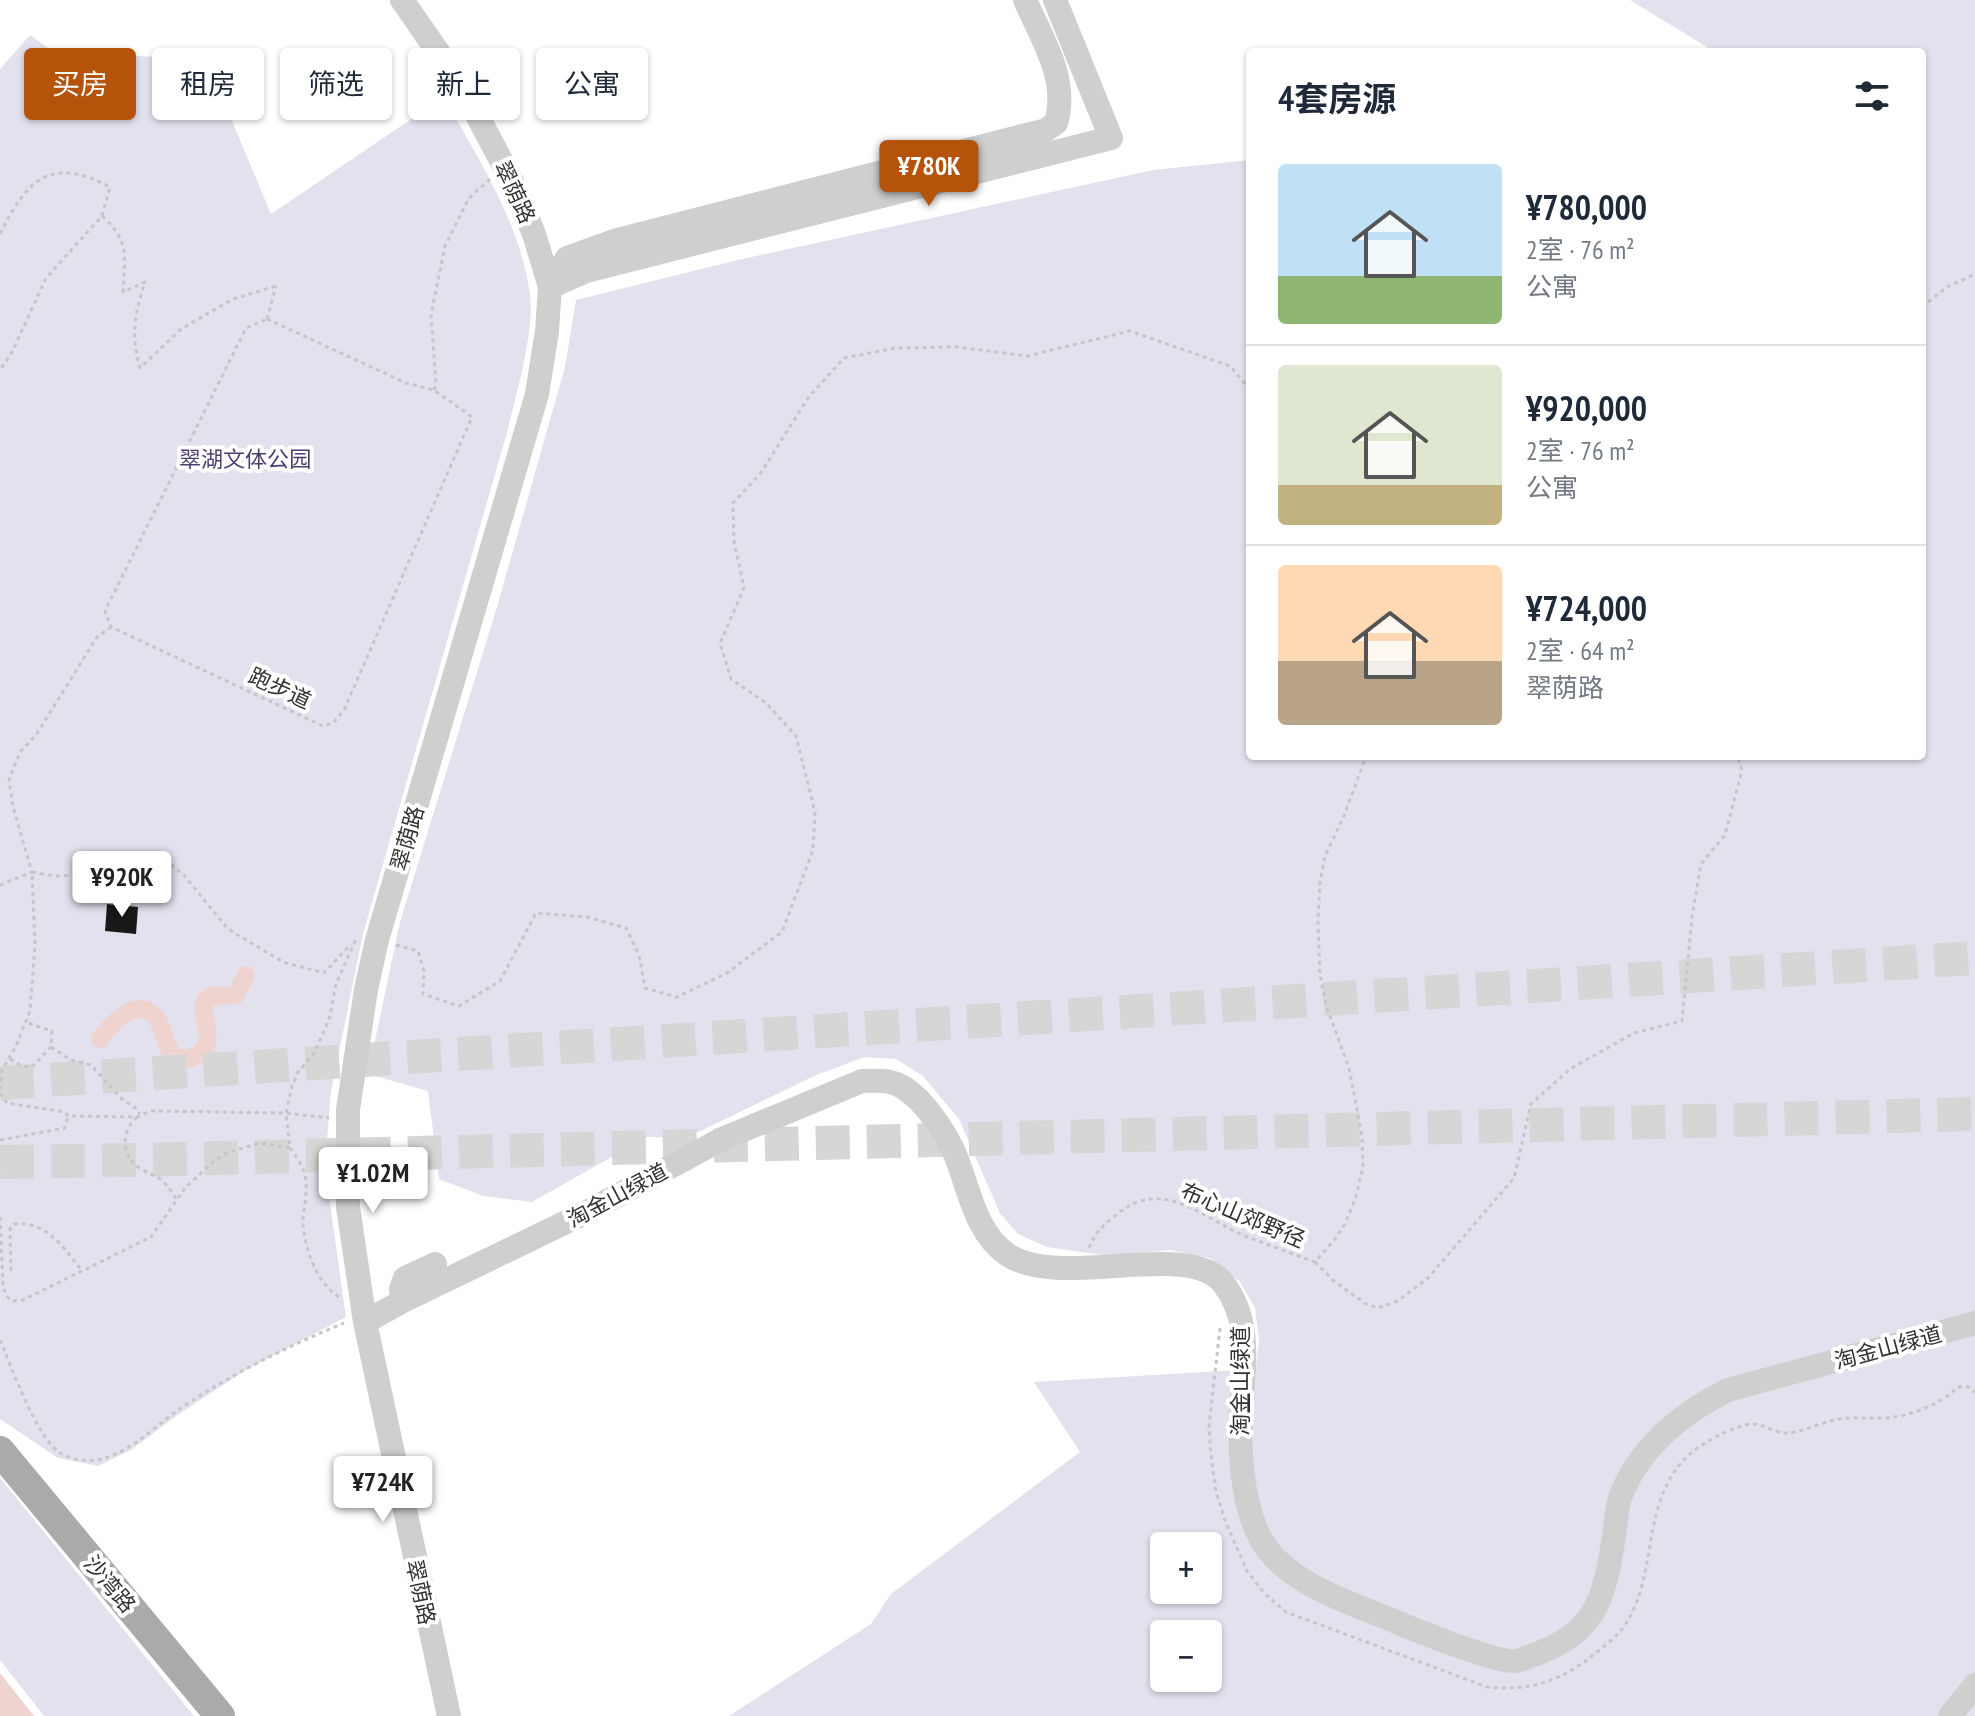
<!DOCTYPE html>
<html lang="zh">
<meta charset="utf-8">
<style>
body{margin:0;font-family:"PT Sans Narrow","Noto Sans SC",sans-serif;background:#f6f6f7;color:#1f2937;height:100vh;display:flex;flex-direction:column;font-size:30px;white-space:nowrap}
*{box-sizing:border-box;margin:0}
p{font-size:26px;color:#747a83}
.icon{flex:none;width:44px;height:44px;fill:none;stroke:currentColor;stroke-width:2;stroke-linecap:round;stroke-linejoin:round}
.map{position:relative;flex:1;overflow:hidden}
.details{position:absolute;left:1246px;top:48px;width:680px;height:712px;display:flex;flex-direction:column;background:#fff;border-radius:8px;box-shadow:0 2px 6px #0004}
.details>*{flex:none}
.banner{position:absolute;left:24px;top:48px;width:760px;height:72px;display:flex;gap:16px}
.fabs{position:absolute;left:1150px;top:1532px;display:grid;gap:16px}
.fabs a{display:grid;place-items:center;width:72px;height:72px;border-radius:8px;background:#fff;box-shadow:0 2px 6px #0004;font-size:40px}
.price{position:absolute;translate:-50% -68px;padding:0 18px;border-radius:8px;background:#fff;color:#222;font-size:26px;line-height:52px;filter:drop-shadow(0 2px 4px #0008)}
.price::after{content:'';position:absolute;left:50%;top:48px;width:24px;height:18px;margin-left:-12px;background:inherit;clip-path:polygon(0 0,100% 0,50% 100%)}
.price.active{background:#b45309;color:#fff}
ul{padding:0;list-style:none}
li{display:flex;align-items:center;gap:24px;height:200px;padding:0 32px}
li+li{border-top:2px solid #e0e1e3}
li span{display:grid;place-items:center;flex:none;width:224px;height:160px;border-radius:8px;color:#555}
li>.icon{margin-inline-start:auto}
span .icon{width:96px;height:96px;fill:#fffc;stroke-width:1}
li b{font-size:34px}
h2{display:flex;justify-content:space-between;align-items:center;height:96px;padding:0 32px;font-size:34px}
.pill{padding:0 28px;border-radius:8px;background:#fff;box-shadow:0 2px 6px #0004;font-size:28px;line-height:72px}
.pill.active{background:#b45309;color:#fff}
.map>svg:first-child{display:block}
.green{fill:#e4e1ef;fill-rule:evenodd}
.water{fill:#eed3ce}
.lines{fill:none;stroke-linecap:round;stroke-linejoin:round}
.canal{stroke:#eed3ce;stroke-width:18}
.building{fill:#191919}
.highway-tunnel{stroke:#d6d6d6;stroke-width:34;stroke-dasharray:34 17;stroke-linecap:butt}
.path{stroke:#c6c6c6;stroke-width:3;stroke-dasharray:4 4;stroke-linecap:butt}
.minor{stroke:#cfcfcf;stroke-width:24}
.major{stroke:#aaa;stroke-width:30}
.labels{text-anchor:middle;stroke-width:8;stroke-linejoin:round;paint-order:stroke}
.street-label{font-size:22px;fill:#323232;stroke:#fff}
.park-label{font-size:22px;fill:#4d3e6f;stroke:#fff}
</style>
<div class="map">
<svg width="1975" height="1716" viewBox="0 0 1975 1716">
<rect width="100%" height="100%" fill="#fff"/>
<path class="green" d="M 1630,0 L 1975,0 L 1975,1716 L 729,1716 L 871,1624 L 891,1594 L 1080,1452 L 1034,1382 L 1256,1369 L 1259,1340 L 1255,1308 L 1240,1282 L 1210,1258 L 1170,1250 L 1108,1256 L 1047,1247 L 1018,1234 L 1000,1213 L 959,1119 L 923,1076 L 896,1059 L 864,1057 L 814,1076 L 686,1138 L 647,1137 L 532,1202 L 483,1196 L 439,1179 L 428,1091 L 368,1074 L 400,922 L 497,607 L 565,367 L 576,300 L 738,260 L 1153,170 L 1250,160 L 1250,756 L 1922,756 L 1922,52 L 1715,52 ZM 1164,1546 L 1208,1546 L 1208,1590 L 1164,1590 ZM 1164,1634 L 1208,1634 L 1208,1678 L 1164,1678 Z
M 30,35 L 61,57 L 99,55 L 171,57 L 227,109 L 271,214 L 444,97 C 478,159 521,224 530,295 C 535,330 516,394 508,429 L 363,934 L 331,1092 L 327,1139 L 328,1189 L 346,1317 L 246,1370 L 179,1414 L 131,1450 L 98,1466 L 58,1458 L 0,1419 L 0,69 Z
M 0,1478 L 194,1716 L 44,1716 L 0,1660 Z"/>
<path class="water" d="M 0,1673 L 34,1716 L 0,1716 Z"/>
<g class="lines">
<path class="canal" d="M 100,1039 C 112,1024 138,993 157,1019 C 164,1029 165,1044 172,1055 C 182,1059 187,1061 197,1055 C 219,1042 199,1020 205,1001 L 211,996 L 236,995 L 246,975"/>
</g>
<path class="building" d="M 107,904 L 138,907 L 136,934 L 105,931 Z"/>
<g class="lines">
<path class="highway-tunnel" d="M 0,1083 L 1975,958
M 0,1162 L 136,1160 L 1975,1114"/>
<path class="path" d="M 102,216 C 130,241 125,257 123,292 L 145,282 C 134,315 131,335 140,368 L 181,329 L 233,299 L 276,286
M 0,234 C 27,180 50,155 110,187 L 102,216 L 46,278 L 12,352 L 0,370
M 1922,307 L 1947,287 L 1975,274
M 267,319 L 406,383 L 434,390 L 472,417 L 344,710 L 333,723 L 323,726 L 111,627 L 105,611 L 246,328 Z
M 267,319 L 276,286
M 434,390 L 436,385 L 431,314 L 445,246 L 469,198 L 490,179
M 0,885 L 32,872 L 13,807 L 9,780 L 20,752 L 36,735 L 97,637 L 111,627
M 396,945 L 418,951 L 424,971 L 423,994 L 459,1006 L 500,981 L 536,913 L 587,917 L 626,928 L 639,955 L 645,988 L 677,997 L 727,973 L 782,932 L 813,850 L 815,812 L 796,736 L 766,703 L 731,679 L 720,643 L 744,588 L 734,541 L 733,503 L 760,474 L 808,398 L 844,358 L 896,348 L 957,347 L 1027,356 L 1130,331 L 1230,366 L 1250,390
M 51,1047 L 71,1060 L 91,1065 L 121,1098 L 137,1109 L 140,1114
M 10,1059 L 22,1066 L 32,1067 L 51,1047 L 52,1031 L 25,1022
M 0,1089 L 2,1070 L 16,1046 L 30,1011 L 35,946 L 32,872 C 40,873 50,876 58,876 C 92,875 125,859 159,856 L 183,874 L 228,929 L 283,962 L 324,973 L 351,944
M 0,1093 L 7,1103 L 65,1112 L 68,1116 L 137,1117 L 151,1111 L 286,1113 L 329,1118
M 137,1117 C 121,1132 121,1154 138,1167 C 145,1173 154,1174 161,1180 C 168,1185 172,1193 177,1200
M 0,1140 L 65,1128 L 68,1116
M 290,1148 C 297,1158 305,1168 306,1181 C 307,1194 304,1207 303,1219 C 303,1245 316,1283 339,1297
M 0,1217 L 3,1285 L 6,1296 L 13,1301 L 23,1300 L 151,1237 L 185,1188 L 215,1160 L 229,1152 L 260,1143 L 290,1148 L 286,1113 L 292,1086 L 298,1072 L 313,1055 L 329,1020 L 336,984 L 356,939
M 1089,1248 C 1094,1234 1104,1224 1116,1215 C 1162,1176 1201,1217 1245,1236 C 1268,1245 1291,1253 1315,1262 L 1335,1239 L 1345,1224 L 1356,1197 L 1363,1167 L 1362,1136 L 1349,1068 L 1326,1005 L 1320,975 L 1318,921 L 1320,882 L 1325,856 L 1344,816 L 1366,756
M 1315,1262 L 1334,1281 L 1366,1304 L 1378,1308 L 1398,1301 L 1428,1278 L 1514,1178 L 1531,1104 L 1570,1069 L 1634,1033 L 1682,1021 L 1692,917 L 1701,864 L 1725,835 L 1742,770 L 1737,756
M 11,1271 L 10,1229 L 14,1224 C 46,1220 65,1249 82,1271
M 1220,1328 L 1209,1426 L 1211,1455 L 1216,1492 L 1226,1523 L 1247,1571 L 1264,1593 L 1286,1612 L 1487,1687 C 1524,1691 1553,1684 1584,1662 C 1599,1650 1618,1638 1628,1620 C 1659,1567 1640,1499 1691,1453 C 1702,1443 1736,1425 1751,1424 C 1762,1423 1774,1433 1786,1433 C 1804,1432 1821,1422 1839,1419 C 1857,1416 1875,1420 1893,1417 C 1912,1415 1933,1406 1949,1395 C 1954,1391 1958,1386 1965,1386 C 1968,1386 1972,1390 1975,1392
M 0,1340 C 11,1366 37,1438 59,1452 C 74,1462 95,1463 111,1456 C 139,1445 162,1420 187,1404 C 237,1371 289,1346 344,1323"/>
<path class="minor" d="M 402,0 L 461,85 L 511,179 L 534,234 L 550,287 L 547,331 L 537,394 L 377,940 L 366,989 L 348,1110 L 348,1207 L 365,1322 L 449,1716
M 550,287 L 586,271 L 1111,138 L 1055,0
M 550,287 L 567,258 L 617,240 L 1046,130 L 1056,123 C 1069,79 1042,39 1025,0
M 403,1301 L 401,1289 L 405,1278 L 435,1264
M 365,1322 L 403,1301 L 587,1212 L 722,1139 L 862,1081 C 871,1081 881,1080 890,1082 C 901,1084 910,1092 919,1100 C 933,1115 945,1133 954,1152 C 969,1186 974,1232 1008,1255 C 1061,1290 1188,1239 1223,1283 C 1246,1312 1246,1349 1243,1383 C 1238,1433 1237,1519 1274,1557 C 1308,1592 1360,1606 1403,1625 C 1423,1633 1497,1663 1515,1661 C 1520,1661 1524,1659 1528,1657 C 1596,1634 1604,1601 1614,1536 C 1616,1523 1616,1507 1621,1495 C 1640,1447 1683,1412 1728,1390 L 1975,1323
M 1950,1716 L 1975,1685"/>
<path class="major" d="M 0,1451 L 220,1716"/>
</g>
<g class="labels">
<g class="street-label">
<text transform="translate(515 192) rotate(65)" y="8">翠荫路</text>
<text transform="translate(280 688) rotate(25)" y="8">跑步道</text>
<text transform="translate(407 838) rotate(-74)" y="8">翠荫路</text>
<text transform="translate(617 1195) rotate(-28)" y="8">淘金山绿道</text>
<text transform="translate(1243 1215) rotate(23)" y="8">布心山郊野径</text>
<text transform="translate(1888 1347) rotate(-15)" y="8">淘金山绿道</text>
<text transform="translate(1240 1381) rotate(-90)" y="8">淘金山绿道</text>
<text transform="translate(110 1584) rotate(50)" y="8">沙湾路</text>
<text transform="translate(421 1592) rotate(78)" y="8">翠荫路</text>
</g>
<g class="park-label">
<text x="245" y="467">翠湖文体公园</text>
</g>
</g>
</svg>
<div class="fabs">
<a>+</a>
<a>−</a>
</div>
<b class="price active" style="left:929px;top:208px">¥780K</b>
<b class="price" style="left:122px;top:919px">¥920K</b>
<b class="price" style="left:373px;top:1215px">¥1.02M</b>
<b class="price" style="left:383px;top:1524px">¥724K</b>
<div class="banner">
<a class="pill active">买房</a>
<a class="pill">租房</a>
<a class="pill">筛选</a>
<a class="pill">新上</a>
<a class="pill">公寓</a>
</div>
<section class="details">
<h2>4套房源<svg class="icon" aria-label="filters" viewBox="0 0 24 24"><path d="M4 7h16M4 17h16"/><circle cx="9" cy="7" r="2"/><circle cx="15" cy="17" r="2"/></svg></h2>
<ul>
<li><span style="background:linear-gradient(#bfe0f5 70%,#8fb573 0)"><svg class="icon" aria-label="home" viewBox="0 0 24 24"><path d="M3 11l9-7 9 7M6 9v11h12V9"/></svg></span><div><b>¥780,000</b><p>2室 · 76 m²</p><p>公寓</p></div></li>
<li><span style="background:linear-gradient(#dfe7d0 75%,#c2b280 0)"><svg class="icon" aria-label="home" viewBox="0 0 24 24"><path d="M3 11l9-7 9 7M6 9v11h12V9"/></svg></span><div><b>¥920,000</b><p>2室 · 76 m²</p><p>公寓</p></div></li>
<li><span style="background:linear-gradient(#ffd9b3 60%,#b9a48a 0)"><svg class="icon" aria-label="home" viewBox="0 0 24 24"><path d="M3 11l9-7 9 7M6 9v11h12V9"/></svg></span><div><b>¥724,000</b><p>2室 · 64 m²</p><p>翠荫路</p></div></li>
</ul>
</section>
</div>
